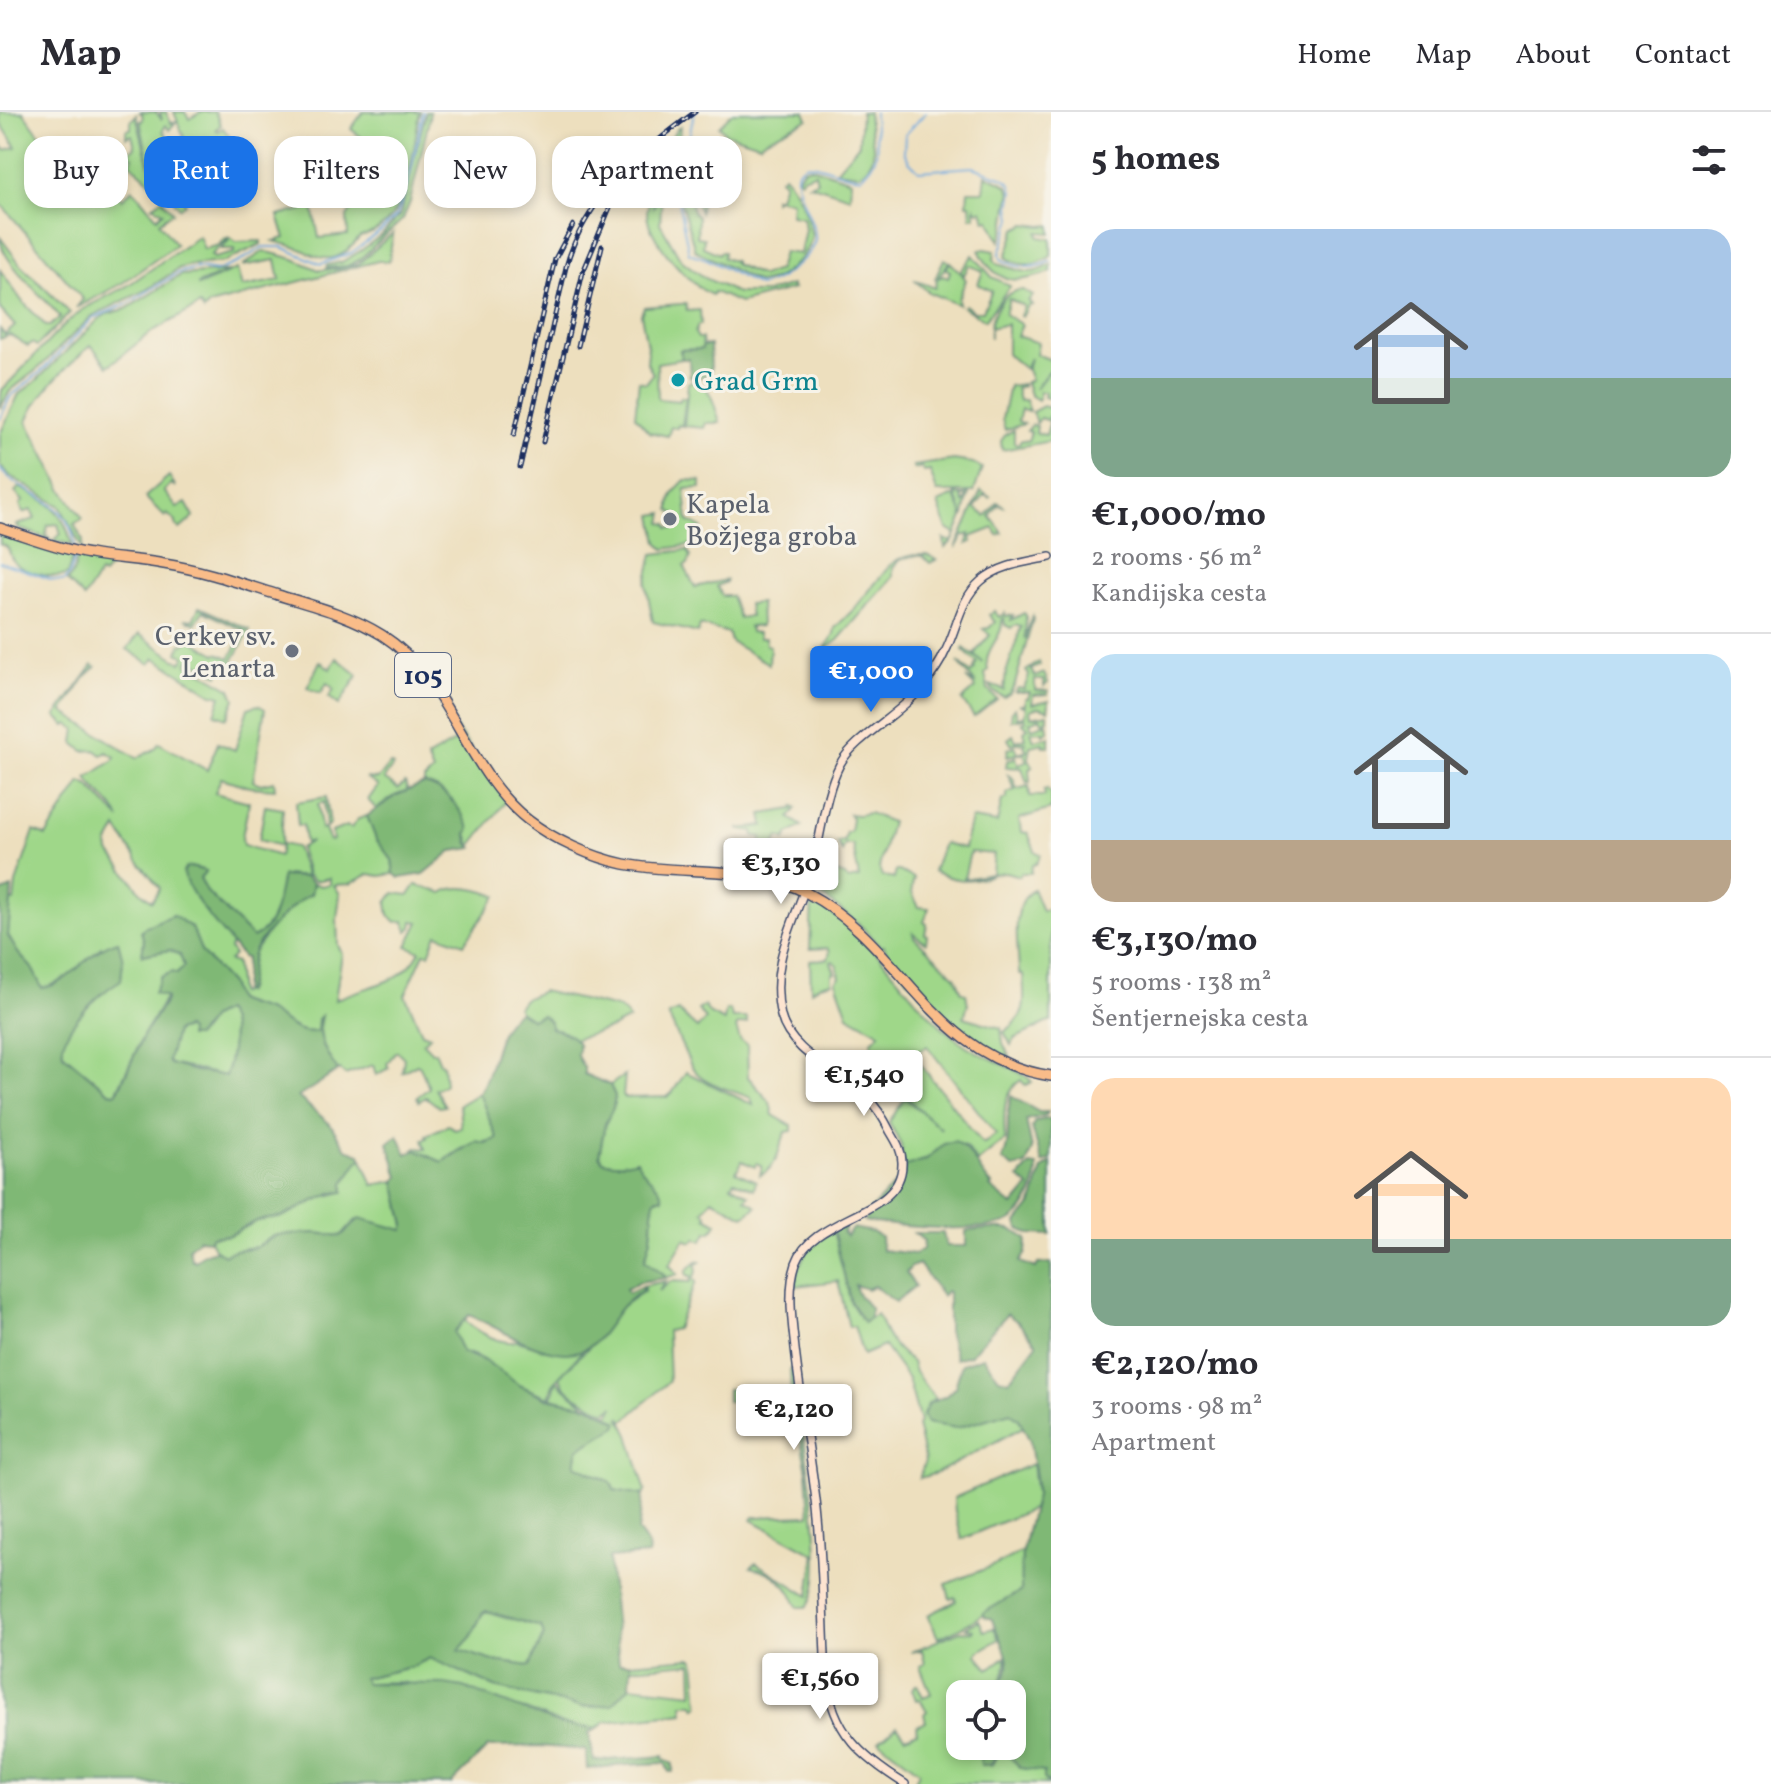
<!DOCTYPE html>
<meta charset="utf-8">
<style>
body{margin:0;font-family:Vollkorn,serif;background:#f7f7f7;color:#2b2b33;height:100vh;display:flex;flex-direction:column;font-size:30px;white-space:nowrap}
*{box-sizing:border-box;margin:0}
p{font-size:26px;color:#7c7c81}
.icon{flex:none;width:44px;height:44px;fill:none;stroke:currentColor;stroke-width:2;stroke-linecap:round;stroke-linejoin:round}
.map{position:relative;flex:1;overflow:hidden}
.drawer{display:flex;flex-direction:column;background:#fff;width:720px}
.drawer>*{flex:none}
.top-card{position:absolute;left:24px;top:24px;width:760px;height:72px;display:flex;gap:16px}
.controls{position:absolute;left:946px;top:1568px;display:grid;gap:16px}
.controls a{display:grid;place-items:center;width:80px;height:80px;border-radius:16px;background:#fff;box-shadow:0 4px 12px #0003;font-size:40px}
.price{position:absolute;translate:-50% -68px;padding:0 18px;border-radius:8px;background:#fff;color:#222;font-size:26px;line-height:52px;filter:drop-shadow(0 2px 4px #0008)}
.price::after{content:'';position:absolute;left:50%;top:48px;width:24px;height:18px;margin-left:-12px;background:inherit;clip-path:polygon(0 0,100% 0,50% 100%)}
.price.current{background:#1a73e8;color:#fff}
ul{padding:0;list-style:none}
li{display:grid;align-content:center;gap:16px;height:424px;padding:0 40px}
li+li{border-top:2px solid #e1e1e2}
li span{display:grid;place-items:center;height:248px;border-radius:24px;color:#555}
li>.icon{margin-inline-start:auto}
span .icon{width:144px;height:144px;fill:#fffc;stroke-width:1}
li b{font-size:34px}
h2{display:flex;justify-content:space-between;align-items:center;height:96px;padding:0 40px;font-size:34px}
.pill{padding:0 28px;border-radius:24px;background:#fff;box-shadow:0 4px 12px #0003;font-size:28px;line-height:72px}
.pill.current{background:#1a73e8;color:#fff}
header{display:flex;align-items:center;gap:48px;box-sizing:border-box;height:112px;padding:0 40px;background:#fff;border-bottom:2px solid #e1e1e2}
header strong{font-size:38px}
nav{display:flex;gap:44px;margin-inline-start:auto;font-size:28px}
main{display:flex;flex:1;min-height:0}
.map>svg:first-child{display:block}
.green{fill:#9fd789;stroke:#5d8374;stroke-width:2;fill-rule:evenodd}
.forest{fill:#7fb875;stroke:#4d746a;stroke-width:2;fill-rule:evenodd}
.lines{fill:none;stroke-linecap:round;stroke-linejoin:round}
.stream{stroke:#6aa7dc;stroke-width:2}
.secondary-casing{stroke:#3a496c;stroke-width:10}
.primary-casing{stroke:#3a496c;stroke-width:12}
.secondary{stroke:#fde4d0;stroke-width:7}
.primary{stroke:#f9bc89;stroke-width:9}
.rail-casing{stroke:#1b2f5e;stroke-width:5}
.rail{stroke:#f7f3e8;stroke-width:2;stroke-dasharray:6;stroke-linecap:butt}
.culture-dot{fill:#0f9aa8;stroke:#f7f3e8;stroke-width:3}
.worship-dot{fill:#6b7280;stroke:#f7f3e8;stroke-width:3}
.labels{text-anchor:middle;stroke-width:6;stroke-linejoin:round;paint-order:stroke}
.shield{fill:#f7f3e8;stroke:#5d6a87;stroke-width:2}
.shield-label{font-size:26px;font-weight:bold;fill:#1b2f5e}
.culture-label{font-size:28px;fill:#0d838f;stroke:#f7f3e8;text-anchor:start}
.worship-label{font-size:28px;fill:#5b616d;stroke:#f7f3e8;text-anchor:start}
</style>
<header>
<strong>Map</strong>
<nav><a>Home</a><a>Map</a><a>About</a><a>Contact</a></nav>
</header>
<main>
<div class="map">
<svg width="1051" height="1672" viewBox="0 0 1051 1672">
<rect width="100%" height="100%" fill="#f7f3e8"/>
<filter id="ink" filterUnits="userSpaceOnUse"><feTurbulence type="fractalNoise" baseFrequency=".0125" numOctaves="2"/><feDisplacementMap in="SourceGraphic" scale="16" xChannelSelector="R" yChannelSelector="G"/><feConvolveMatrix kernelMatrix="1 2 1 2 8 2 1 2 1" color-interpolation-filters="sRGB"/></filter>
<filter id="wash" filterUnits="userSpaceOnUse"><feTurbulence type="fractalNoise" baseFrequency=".006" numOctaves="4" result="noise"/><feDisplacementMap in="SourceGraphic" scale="32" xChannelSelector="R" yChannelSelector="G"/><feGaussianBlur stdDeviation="1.8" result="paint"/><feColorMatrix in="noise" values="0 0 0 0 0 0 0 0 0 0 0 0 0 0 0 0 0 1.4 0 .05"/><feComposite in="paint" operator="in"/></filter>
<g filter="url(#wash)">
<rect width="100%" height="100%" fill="#eddfbe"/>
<path class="green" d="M 0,0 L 23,0 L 52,39 L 62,33 L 67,38 L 70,37 L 68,33 L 76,28 L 122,87 L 133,77 L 157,106 L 163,100 L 153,94 L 162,87 L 173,100 L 159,110 L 176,133 L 121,172 L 76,196 L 83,187 L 0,91 L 0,30 L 5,38 L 16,35 L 0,10 Z
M 138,0 L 156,0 L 162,8 L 160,0 L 166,0 L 171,11 L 176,10 L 169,18 L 166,13 L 163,18 L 168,27 L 165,31 L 170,41 L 176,43 L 189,79 L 181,83 L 185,91 L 180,96 L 166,79 L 171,74 L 159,60 L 171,52 L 167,42 L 149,50 L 140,9 L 143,8 L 142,1 Z
M 174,0 L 185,0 L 189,7 L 201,0 L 215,0 L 221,13 L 216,17 L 218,19 L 223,16 L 230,25 L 237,44 L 233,47 L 229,38 L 215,40 L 198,48 L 190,28 L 186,30 Z
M 363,0 L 420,0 C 411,42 412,113 360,125 C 343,146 330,153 305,139 C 295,134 284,132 274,129 L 285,126 L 278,104 L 313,95 L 319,126 L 348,123 L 347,105 L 358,88 L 358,74 L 366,48 L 354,39 L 361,25 L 351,17 Z
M 426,0 L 430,0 L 428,12 L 410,90 L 403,107 L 359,148 L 347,154 L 326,156 L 327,153 L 342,150 L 362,138 L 383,122 L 400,103 Z
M 733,0 L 805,0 L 808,7 L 762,29 L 760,32 L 725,21 L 719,14 Z
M 861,0 L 868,0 C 868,27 885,44 859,62 L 836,59 L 859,32 Z
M 136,3 L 148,51 L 154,62 L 152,71 L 130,51 L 133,45 L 128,41 L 135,35 L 132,23 L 126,25 L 126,18 L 131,17 L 131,9 Z
M 680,14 L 679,28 L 652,97 L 662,81 L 660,111 L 681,148 L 705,166 L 737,181 L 766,181 L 791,173 L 793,177 L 740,191 L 714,180 L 712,183 C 691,175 647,125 647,101 C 647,89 658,65 662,53 C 665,41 670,22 680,14 Z
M 811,55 L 851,68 L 850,85 L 809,72 L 817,69 L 815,61 L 804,64 L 801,68 L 798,66 L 803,57 Z
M 784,63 C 798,78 807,103 812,123 C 809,145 781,169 759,171 L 695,138 L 680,87 L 681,75 L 703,80 L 700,100 L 696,91 L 691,92 L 693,100 L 698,105 L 697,125 L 704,126 L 703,135 L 719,142 L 720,140 L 724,140 L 723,146 L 734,149 L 734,152 L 762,164 L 778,158 L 783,140 L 800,142 L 805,117 L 803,105 L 791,103 L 792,89 L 776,86 L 774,88 L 774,85 L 779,85 L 784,70 L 780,66 Z
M 986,63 L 1007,73 L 1011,80 C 1005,97 1009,112 1000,129 L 989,107 L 985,108 L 982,98 L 978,99 L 975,95 L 975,105 L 971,105 L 970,92 L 967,92 L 968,79 L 984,79 Z
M 1026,112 L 1042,114 L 1051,113 L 1051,121 L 1038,120 L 1039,125 L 1051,127 L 1051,144 C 1037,154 1020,156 1006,145 L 1016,117 Z
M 393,121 L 389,149 L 378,149 L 209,193 L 204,199 L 200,193 L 153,219 L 108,254 L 91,233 C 68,254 39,279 27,309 L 62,377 L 83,407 L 74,412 L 83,429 L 82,436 L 60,394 L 10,364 L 0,354 L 0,322 L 19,282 L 35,270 L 99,207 L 107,202 L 126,197 L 181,163 L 229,159 L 198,172 L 198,174 L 237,157 L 242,175 L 280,168 L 276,148 L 242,154 L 264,139 L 294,147 L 319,158 L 337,157 L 358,152 Z
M 199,124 L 204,137 L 219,133 L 223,127 L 230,125 L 211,143 L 214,146 L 234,141 L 234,137 L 221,137 L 231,126 L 236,130 L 261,129 L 261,132 L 224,150 L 192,153 L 180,156 L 146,178 L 92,204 L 40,255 L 10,279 L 0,296 L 2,278 L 64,213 L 83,197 L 127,174 Z
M 0,125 L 21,153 L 70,201 L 37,234 L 32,231 L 28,234 L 10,223 L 0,227 L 0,217 L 5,223 L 15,214 L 0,197 L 0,158 L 22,189 L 46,214 L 50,214 L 60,205 C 45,185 0,149 0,125 Z
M 985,137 L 995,139 L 994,147 L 997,152 C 1021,158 1029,166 1051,153 L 1051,160 C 1018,172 996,174 979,138 Z
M 973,143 L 992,165 L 1010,174 L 985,208 L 963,195 L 965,193 L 973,199 L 983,199 L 992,179 L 978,172 L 983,159 L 969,153 L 964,163 L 960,160 L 966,168 L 958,187 L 959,193 L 930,181 L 914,168 L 935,176 L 937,168 L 935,167 L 944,147 L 949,150 L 938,166 L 943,164 L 948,166 L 950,159 L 946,157 L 950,150 L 960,160 Z
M 1023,178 L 1033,184 L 1028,189 L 1032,193 L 1028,194 L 1022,205 L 1020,204 L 1024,194 L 1009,187 L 1005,202 L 1022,213 L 1017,224 L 1038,231 L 1036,242 L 1051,248 L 1051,255 L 1035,277 L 1051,257 L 1051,290 L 1051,287 L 1044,285 L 1045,280 L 1040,280 L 1038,288 L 1030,283 L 1026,270 L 1031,268 L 1027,258 L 1030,246 L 1025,257 L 1007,242 L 1007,212 L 990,216 L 990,226 C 988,207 1001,178 1023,178 Z
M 680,192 L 686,192 L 687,199 L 700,198 L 701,213 L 698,213 L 695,221 L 698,226 L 702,226 L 703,237 L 680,238 L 682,247 L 657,251 L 658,287 L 680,289 L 681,285 L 686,286 L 682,314 L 678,313 L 677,316 L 671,315 L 668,324 L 649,320 L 635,304 L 639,269 L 646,271 L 653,262 L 647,251 L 648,239 L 641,202 L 644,195 Z
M 691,269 C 712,271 714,294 720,311 L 706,311 L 704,316 L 684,314 L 688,271 Z
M 1023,272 L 1023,274 L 1016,276 L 1019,289 L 1026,288 L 1029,299 L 1021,297 L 1018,309 L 1024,312 L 1005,318 L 1002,307 L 1009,274 Z
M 1051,291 L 1051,303 L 1048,305 L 1051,307 L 1051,329 L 1002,338 L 1001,329 L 1006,322 L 1014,318 L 1014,331 L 1019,332 L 1021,328 L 1028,329 L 1031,320 L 1027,319 L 1032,313 L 1037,314 L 1036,321 L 1046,323 L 1050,309 L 1040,306 L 1036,311 L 1032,300 L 1043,294 L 1049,296 Z
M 954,348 L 973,351 L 982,356 L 974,380 L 937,380 L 930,359 L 924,360 L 922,355 L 915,357 L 913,354 Z
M 169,364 L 176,375 L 171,372 L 164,379 L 177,396 L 186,391 L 194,405 L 180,417 L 176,413 L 176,410 L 167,402 L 165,405 L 145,385 Z
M 685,368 L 701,369 L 701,376 L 685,377 L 688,409 L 702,416 L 691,433 L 664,437 L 658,430 L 653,403 L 664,401 L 662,411 L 668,412 L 669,416 L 676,416 L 678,405 L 670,398 C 669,384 676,377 685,368 Z
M 19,375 C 51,391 63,398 72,433 L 54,428 L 61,422 L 58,412 L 48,413 L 46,423 L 52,428 L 18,416 L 17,413 L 35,407 L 31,398 L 23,401 L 20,392 L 23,389 L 15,380 Z
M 981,379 L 991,386 L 984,383 L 975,396 L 986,404 L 998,390 L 1005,395 L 999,392 L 990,404 L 1003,421 L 998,423 L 994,416 L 971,425 L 972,430 L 967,432 L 970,422 L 963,424 L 956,436 Z
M 955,382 L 961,383 L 964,391 L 967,385 L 962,383 L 969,382 L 964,403 L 962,402 L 963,405 L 953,429 L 945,436 L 944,427 L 952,430 L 956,422 L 947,417 L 938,391 L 954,384 L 962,400 Z
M 0,419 L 74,442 L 67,463 C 52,467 20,461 12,447 C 10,443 10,439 7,435 L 0,432 Z
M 687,438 L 691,444 L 688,452 L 684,454 L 695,475 L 726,468 L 726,470 L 717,474 L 722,484 L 731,484 L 739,506 L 750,504 L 748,492 L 760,491 L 761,514 L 749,515 L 750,520 L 758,521 L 759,526 L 765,526 L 766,533 L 770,534 L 769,552 L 731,530 L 728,521 L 700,513 L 698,521 L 653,510 L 646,472 L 653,442 Z
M 78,443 L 113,451 L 103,463 L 100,461 L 84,486 L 67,469 L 73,461 Z
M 914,443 L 928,443 L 936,448 L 930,451 L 923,444 C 910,443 900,445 893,456 L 893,465 L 838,528 L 823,539 L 834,523 L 835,516 L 856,495 L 890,453 L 899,447 Z
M 199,495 L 250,518 L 232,551 L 226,549 L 218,563 L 190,547 L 187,552 L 231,577 L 235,587 L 227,606 L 215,602 L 221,584 L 212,582 L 155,546 L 150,552 L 127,537 L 139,522 L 181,551 L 185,544 L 178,540 L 181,532 L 184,533 L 189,527 L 216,542 L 217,541 L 230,546 L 245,519 L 203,499 L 195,512 L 185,507 L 193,508 Z
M 994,499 L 999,505 L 1005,501 L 1005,504 L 1013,503 L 1011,508 L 1024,501 L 1026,503 L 1025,527 L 1032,504 L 1033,507 L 1015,572 L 1010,581 L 1004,585 L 994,580 L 990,573 L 1004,578 L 1006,561 L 1021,515 L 1015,513 L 1011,516 L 1005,513 L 1004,506 L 1002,507 C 1004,527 982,536 988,558 L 985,562 L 988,578 L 997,587 L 974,605 L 962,588 L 976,576 L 966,566 L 976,572 L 958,550 L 971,561 L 975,557 L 974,555 L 977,551 L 963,538 L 964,536 L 983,551 L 974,542 L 990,523 L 983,517 L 989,516 L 995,510 L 989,503 Z
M 337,546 L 358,563 L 339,593 L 329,585 L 334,577 L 327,571 L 321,581 L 307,576 L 320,549 L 330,557 Z
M 1039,550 L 1040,553 L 1031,558 L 1035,565 L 1044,561 L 1048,571 L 1044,574 L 1044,568 L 1035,568 L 1035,578 L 1048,579 L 1048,582 L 1033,583 L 1032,592 L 1049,588 L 1048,598 L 1039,595 L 1030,598 L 1031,605 L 1048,602 L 1048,607 L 1042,610 L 1040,606 L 1030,610 L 1032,616 L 1047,611 L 1048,619 L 1043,622 L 1042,619 L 1031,620 L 1034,628 L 1049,625 L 1049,634 L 1043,634 L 1044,631 L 1030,634 L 1029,647 L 1033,655 L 1029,657 L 1030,670 L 1027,671 L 1022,656 L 1006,655 L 1007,649 L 1016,645 L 1018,652 L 1027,649 L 1024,641 L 1007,644 L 1008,637 L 1015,634 L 1018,641 L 1027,638 L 1024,634 L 1026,630 L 1011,632 L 1008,627 L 1013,623 L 1016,629 L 1026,626 L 1024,619 L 1028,616 L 1022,610 L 1026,609 L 1025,606 L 1011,608 L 1012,598 L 1015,596 L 1017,605 L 1024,604 L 1026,595 L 1019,592 L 1025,592 L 1025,586 L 1028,586 L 1030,580 L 1015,580 L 1018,576 L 1024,577 L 1029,563 L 1026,559 Z
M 93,553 L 96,555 L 85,565 L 63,600 L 137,646 L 155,637 L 159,631 L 207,658 L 218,631 L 235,638 L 248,596 L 258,593 L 265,597 L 253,669 L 261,672 L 274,669 L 275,677 L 250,675 L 221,666 L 215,681 L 249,690 L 242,725 L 243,733 L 279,744 L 281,734 L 259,728 L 265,694 L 283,697 L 281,732 L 296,735 L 306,765 L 287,763 L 281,768 C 278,790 274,815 253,826 L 206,779 L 200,766 L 203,758 L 190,755 L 210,803 L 232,832 L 230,837 L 234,843 L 229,849 L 236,851 L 239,882 L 246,880 L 253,841 L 274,812 L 303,785 L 311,782 L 313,771 L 321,774 L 330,772 L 330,766 L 315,769 L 307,763 L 300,736 L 311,729 L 305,731 L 303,713 L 298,713 L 296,690 L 326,685 L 330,712 L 326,715 L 324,690 L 318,692 L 321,717 L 324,716 L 330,729 L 333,728 L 332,720 L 347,714 L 351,716 L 358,707 L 367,704 L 376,727 L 392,748 L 394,762 L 380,764 L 369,762 L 350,772 L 334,773 L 340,782 L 337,807 L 338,833 L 342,842 L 335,888 C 367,872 402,875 420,839 L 407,834 L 419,810 L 413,809 L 412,815 L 408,819 L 404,809 L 396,810 L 389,803 L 387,791 L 394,781 L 409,783 L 416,773 L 442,781 C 457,771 481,778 497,784 L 464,832 L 437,822 L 429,842 L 424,841 L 405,883 L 422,921 L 430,924 L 423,931 L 432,940 L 435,939 L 440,951 L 443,952 L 445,973 L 435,977 L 445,994 L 439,995 L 426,985 L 419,989 L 417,985 L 429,976 L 420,954 L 417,952 L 402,960 L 404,946 L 398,940 L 395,940 L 387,952 L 389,956 L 376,963 L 373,953 L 345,963 L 340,958 L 338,959 C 326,942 318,926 320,905 L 318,919 C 298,923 287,910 271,901 C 261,895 247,894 236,888 L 230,872 L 202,841 L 192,816 L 173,803 L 141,819 L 144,829 L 142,843 L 170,838 L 180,843 L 184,854 L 144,922 L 116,981 L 109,980 L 63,941 C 58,917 102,880 121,867 L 123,848 L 101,835 C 87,850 62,873 42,876 L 32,856 L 18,841 L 8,824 L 11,788 L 14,789 L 16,771 L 34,719 L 46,724 L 81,670 L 89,674 L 120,707 C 114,691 96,681 87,666 L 114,648 L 115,645 L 107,640 L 102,643 L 95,638 L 84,639 L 74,631 L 76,617 L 68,612 L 66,614 L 56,604 ZM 117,716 L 138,749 L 160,776 L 152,789 L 141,780 L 109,739 L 108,733 Z
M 454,613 L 507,688 L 471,734 L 467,721 L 469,719 C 461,697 449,678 424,672 L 424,668 L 433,660 L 427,646 L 456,629 L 451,616 Z
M 390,652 L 393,654 L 384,667 L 398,677 L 405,671 L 408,680 L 395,684 L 377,698 L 368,688 L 378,674 L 366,666 L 378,667 Z
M 1008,663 L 1013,666 L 1017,677 L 1029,674 L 1030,684 L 1045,684 L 1044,678 L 1047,677 L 1051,682 L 1051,697 L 1019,707 L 1021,720 L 1028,721 L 1035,739 L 1041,743 L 1036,752 L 1032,753 L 1031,761 L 1021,761 L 1019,764 L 1006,760 L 992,762 L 994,742 L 970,740 L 964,767 L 990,762 L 989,764 C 965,770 955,769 933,759 L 943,731 L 964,736 L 971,707 L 997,711 L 1002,688 L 1007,686 L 1007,681 L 1015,678 Z
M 794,694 L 797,696 L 790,706 L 802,714 L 789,722 L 785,728 L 779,725 L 773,735 L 775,740 L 785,739 L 800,744 L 794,756 L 800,758 L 804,751 L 809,753 L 802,767 L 792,768 L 770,759 L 726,754 L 726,750 L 759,753 L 762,725 L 754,724 L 753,719 L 738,717 L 764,714 L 762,702 L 793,697 Z
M 869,701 L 891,710 L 879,756 L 882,764 L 894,767 L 896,759 L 899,759 L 914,766 C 909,783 913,782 919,795 L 929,796 L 924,810 L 927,812 L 925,822 L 927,823 L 926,831 L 913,821 L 914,825 L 955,864 L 962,880 L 966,881 L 968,893 L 964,905 L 1001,916 L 1003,931 L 1010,946 L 1006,948 L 981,936 L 981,933 C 947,919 914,872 888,844 L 884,834 L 881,835 L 861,814 L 816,779 L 813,770 L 817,754 L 845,764 L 848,768 L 859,766 L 853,733 L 845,733 L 842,740 L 837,730 L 844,729 L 846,720 L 850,720 L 852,706 L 849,702 L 858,703 Z
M 1033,777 L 1042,799 L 1051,796 L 1051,909 L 1014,927 L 1011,933 L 1004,920 C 1028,905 1025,889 1023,863 L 1019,862 C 1019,835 1008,796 1033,777 Z
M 812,789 C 825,798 841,806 853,816 C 893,853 921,905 968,935 C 983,945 1024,959 1032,970 L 1025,973 L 1021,968 C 1001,981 1004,1005 1005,1028 L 977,1050 L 966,1035 L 954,1029 L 944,1032 L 925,1048 L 906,1054 L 904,1060 L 901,1033 L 889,1010 L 905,986 L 941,1017 L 879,961 L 871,948 L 876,946 L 871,930 L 880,921 L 848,903 L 836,869 L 840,865 L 837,853 L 833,849 L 831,850 L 835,861 L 832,862 L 832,870 L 820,873 L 811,879 L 810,848 L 828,847 L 830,839 L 827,836 L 810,837 ZM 927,934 L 996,1022 L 983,1032 L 913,943 Z
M 542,879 L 617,896 L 624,900 L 629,907 L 612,916 L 572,928 L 560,918 L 551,917 L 549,909 L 542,904 L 531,907 L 519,899 L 518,895 L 524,887 Z
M 704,894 L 710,902 L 724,909 L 726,898 L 730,898 L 732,906 L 747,906 L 747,911 L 738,913 L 736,916 L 740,928 L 747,933 L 748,965 L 770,990 L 773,1003 L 792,1014 L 792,1019 L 786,1020 C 777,1038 779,1055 760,1063 L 762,1054 L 757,1051 L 755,1055 L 742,1049 L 736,1060 L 756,1069 L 754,1077 L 734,1069 L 731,1073 L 749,1083 L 745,1087 L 757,1094 L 744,1104 L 712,1087 L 703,1099 L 707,1102 L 706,1105 L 717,1111 L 711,1120 L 708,1119 L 702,1129 L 696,1126 L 692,1130 L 685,1127 L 669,1153 L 678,1162 L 665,1166 L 665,1163 L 645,1148 L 651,1125 L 654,1089 L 655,1086 L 662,1086 L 635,1048 C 625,1054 615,1052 603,1049 L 599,1044 L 605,1012 L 613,996 L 615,984 L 610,973 L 625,963 L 623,985 L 625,986 L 667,985 L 672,981 L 686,960 L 753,993 L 751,986 C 732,978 702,972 691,954 L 668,903 L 678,899 L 697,916 L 706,907 L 698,898 Z
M 224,899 C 237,912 231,948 225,964 L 170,952 L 168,949 L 176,919 L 186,916 L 189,919 L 201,920 L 211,906 Z
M 479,981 L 497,1027 L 464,1035 L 442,1050 L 414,1038 L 416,1036 L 426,1037 L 423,1028 L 427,1026 L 426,1023 L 448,1013 L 455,1017 L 461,1015 L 459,993 Z
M 362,1047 L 373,1073 L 395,1069 L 405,1113 L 403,1119 L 357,1107 L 341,1124 L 316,1121 L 272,1124 L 256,1135 L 235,1138 L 224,1143 L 215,1138 L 210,1128 L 211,1125 L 230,1123 L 257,1109 L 282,1105 L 323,1085 L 343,1080 L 344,1071 L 359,1048 Z
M 833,1118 L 851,1191 L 864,1210 L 876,1202 C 882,1208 881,1213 885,1220 C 890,1231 902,1243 912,1250 L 915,1260 L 935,1287 L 928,1292 L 923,1303 L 927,1311 L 957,1316 L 1010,1300 L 1019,1307 L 1023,1315 L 937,1361 L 919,1366 L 925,1349 L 917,1313 L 920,1310 L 908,1267 L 884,1234 L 863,1243 L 854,1214 L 849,1215 L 838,1169 L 795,1174 C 800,1143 807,1134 833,1118 Z
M 697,1149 L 700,1150 L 696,1152 L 697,1160 L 693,1166 L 696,1170 L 676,1217 L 667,1219 L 669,1269 L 624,1309 L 620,1305 L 629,1323 L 646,1380 L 643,1383 L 614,1378 L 611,1370 L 575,1353 L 578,1337 L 616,1314 L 615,1307 L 603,1303 L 610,1302 L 614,1294 L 606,1300 C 591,1292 563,1282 560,1264 C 568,1257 585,1237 592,1233 L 621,1195 L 644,1179 L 642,1174 L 666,1169 L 659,1179 L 671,1169 L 691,1170 L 691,1164 L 687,1163 L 687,1158 Z
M 464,1207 C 474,1218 494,1229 509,1230 C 517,1230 514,1227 521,1230 C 542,1236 560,1241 583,1237 C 573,1255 553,1262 550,1283 L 552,1284 L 557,1267 L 562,1274 L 589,1296 C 562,1290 542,1284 517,1272 C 497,1262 485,1243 462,1240 L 453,1220 Z
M 790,1257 L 794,1258 C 797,1297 835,1474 806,1495 L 798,1495 C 790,1474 774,1459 751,1455 L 756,1451 L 809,1484 L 815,1442 L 752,1408 L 754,1405 L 810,1403 L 807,1360 L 794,1291 L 727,1289 L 727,1277 L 791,1280 Z
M 1032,1352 L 1036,1384 L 1032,1397 L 962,1427 L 955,1400 L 954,1386 Z
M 1022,1439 L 1021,1479 C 992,1495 969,1514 938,1526 L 928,1503 L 956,1489 L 955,1485 L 950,1487 L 946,1472 L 998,1452 Z
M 486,1499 L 541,1515 L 544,1522 L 530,1554 L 493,1549 L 458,1538 L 471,1525 L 482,1502 Z
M 979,1508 L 984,1519 L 994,1516 L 999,1527 L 978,1540 L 977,1543 L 989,1557 L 1006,1544 C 1008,1576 988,1582 960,1582 L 960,1634 L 984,1635 L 993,1651 L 997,1641 L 1007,1641 L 1044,1660 L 1046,1669 L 1051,1672 L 914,1672 L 919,1659 L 879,1629 L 897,1614 L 906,1625 L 917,1620 L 916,1614 L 926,1610 L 924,1602 L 927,1599 L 920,1587 L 916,1588 L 912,1577 L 917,1572 L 923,1585 L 931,1582 L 920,1554 L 925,1552 L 922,1538 L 911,1540 L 960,1519 L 973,1520 L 973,1518 L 966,1516 Z
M 430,1546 L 495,1575 L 582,1595 C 608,1596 612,1592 630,1574 L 693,1581 L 692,1551 L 631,1556 L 631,1551 L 691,1546 L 695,1548 L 699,1593 L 696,1596 L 694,1592 L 683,1592 L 684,1601 L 605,1610 L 597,1617 L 565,1613 L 525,1598 L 401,1570 L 364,1571 L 363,1566 L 411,1555 Z"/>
<path class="forest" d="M 710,233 L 711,258 L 702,265 L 690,265 L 689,247 L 682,247 L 680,238 L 702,237 L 702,234 Z
M 424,672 C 447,677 461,697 470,717 L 467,721 L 468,730 L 473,736 L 452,739 L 424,762 L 400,766 L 394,762 L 392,748 L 376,727 L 367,704 L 395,684 Z
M 190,755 L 206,759 L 200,766 L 206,779 L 253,826 C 277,814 276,787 282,764 L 306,765 L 313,771 L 311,782 C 297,788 257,827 253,842 C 249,854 251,868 246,880 L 243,880 L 246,846 L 242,845 C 225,822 190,787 183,760 L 186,756 Z
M 12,776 L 8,824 L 18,841 L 32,856 L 42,876 C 72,872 89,836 118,829 L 123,848 L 121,868 C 102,879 58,918 63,942 L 109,980 L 115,981 L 118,979 L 144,922 L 166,888 L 166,885 L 154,881 L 161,865 L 172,860 L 177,862 L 184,854 L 180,843 L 170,838 L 142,843 L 144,829 L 141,819 L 146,814 L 173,803 L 192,816 L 202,841 L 230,872 L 236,888 C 246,893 255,894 266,898 C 284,906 295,924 317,919 L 318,907 L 321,904 C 316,925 326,942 338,959 L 298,985 L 330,1012 L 346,1037 L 360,1042 L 362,1047 L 359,1048 L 344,1071 L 344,1080 L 331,1081 L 281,1105 L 257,1109 L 230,1123 L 211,1125 L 210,1128 L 199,1127 L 189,1136 L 191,1147 L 195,1149 L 203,1142 L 215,1138 L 224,1143 L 235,1138 L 256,1135 L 277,1123 L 316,1121 L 341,1124 L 360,1106 L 403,1118 L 405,1113 L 395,1069 L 399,1065 L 388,1031 L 398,1023 L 407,1042 L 416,1038 L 442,1050 L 476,1029 L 485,1031 L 497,1027 L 479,981 C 496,954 492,917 519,899 L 531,907 L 542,903 L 550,910 L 551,916 C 559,918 575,924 578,932 C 579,936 577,940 577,944 L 584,956 L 584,962 L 610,973 L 615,984 L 613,996 L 605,1012 L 599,1044 L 603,1049 C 617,1053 625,1051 637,1048 C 643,1066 661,1071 663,1086 L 656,1086 L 654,1089 L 651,1126 L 645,1148 L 665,1163 L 665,1166 L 639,1170 L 626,1177 L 628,1181 L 642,1174 L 644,1177 C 637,1183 627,1188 621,1196 C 612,1207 605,1220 595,1230 C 562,1262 500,1215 469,1203 L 454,1220 L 462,1240 L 487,1250 L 519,1273 L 547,1286 L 590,1294 L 619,1310 L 617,1314 L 578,1337 L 575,1353 L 611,1370 L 614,1378 L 643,1383 L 638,1419 C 643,1425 651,1434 648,1443 L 609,1446 L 619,1551 L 631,1551 L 630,1574 L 612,1593 L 582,1595 L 495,1575 L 430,1546 L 411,1555 L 363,1566 L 365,1571 L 444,1572 L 463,1575 L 560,1612 L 597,1617 L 589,1621 L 594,1649 L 664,1644 L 663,1646 L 673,1652 L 673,1660 L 669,1660 L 665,1651 C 639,1652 611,1654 587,1657 L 586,1638 L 539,1634 L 488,1635 L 451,1672 L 0,1672 L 0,781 ZM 224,899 C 237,912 231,948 225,964 L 195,959 L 170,952 L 168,949 L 176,919 L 186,916 L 189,919 L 188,925 L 196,925 L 211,906 ZM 486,1499 L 541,1515 L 544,1523 L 530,1554 L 493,1549 L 459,1538 L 471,1525 L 482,1502 Z
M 1011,984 L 1039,1000 L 1048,1000 L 1046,1003 L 1026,1008 L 1032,1037 L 1026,1053 L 1013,1056 L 1002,1048 C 1013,1027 1004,1006 1011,984 Z
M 1047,1007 L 1051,1008 L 1051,1048 L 1042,1051 L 1032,1015 L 1035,1009 Z
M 955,1029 C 974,1040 977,1058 992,1073 L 990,1075 L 1013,1094 L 1029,1075 L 1019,1066 L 1030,1053 L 1037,1054 C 1037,1073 1029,1097 1012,1108 C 990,1122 891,1115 864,1109 L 869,1099 L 903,1064 L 905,1054 L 925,1048 L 944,1032 Z
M 1051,1051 L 1051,1123 L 1030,1122 L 1019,1117 L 1017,1111 L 1032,1092 L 1042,1057 Z
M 848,1110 L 843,1121 L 846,1124 L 853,1116 L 872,1120 L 881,1125 L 882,1138 L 915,1142 L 923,1137 L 924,1129 L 914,1121 L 943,1121 L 946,1134 L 966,1134 L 966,1119 C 988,1118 1009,1111 1027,1127 L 1026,1141 L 1020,1150 L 1036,1156 L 1038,1152 L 1051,1151 L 1051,1671 L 1044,1667 L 1044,1660 L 1021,1656 L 1007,1642 L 998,1642 L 991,1653 L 981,1653 L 980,1645 L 984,1635 L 982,1634 L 1012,1634 L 1012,1582 L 984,1582 C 990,1577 1000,1571 1005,1564 C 1016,1548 996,1523 992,1507 L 985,1505 L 983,1501 L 1021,1479 L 1022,1439 L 1036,1384 L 1036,1373 L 1030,1329 L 1019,1307 L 1010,1300 L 957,1316 L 927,1311 L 923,1303 L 928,1292 L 946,1284 L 955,1275 L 962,1252 L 983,1245 L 999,1266 L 1009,1269 L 1037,1232 L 1018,1210 L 1007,1202 L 970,1243 L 956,1247 L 948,1219 L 948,1180 L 946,1179 L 942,1184 L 919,1152 L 911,1155 L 906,1161 L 915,1174 L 895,1190 L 874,1174 L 867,1177 L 855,1173 L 858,1182 L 870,1196 L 870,1205 L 864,1211 L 851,1191 L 833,1118 Z"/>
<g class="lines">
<path class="stream" d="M 694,0 L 686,42 L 680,58 L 677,84 L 689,141 L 707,147 L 759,174 C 775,171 785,163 797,153 C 805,146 813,138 815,128 C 818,110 781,61 805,53 C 817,49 844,65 860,65 C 886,45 874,28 874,0
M 926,0 L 905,23 L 904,40 L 909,49 L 919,59 L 973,55 L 1001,65 L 1010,70 L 1013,79 L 1010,95 L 1012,106 L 1000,141 L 1001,147 C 1017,157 1033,158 1051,149
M 0,307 L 10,285 L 44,257 L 93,206 L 127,192 L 178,161 L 197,156 L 216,159 L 239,150 L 263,135 L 282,135 L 321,152 L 351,141 L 381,119 L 397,103 L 410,64 L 423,0
M 0,357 C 25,388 69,383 75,434
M 0,450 L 53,468 L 64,469 L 70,461 L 75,444"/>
</g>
</g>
<g filter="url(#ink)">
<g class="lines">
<g class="secondary-casing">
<path id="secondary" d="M 905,1672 C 860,1644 833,1620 826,1565 C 823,1509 823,1453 817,1397 C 811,1344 801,1291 795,1237 C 792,1209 787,1178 796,1151 C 813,1102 904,1105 902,1050 C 902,1038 896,1029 890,1019 C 884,1007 877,995 867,986 C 841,959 791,943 781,904 C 767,847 800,802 814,749 C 822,718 825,681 840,652 C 854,626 902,601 923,574 C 931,564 940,552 945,540 C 957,517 960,487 981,469 C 999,453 1026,450 1050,445"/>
</g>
<g class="primary-casing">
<path id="primary" d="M 0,416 C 29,425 59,437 90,442 C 114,447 139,447 164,452 C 203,458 240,471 278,483 C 314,494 350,503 382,523 C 450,566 465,659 528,708 C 554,728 591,745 624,752 C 686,764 749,751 807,781 C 904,832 930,945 1051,964"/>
</g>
<use href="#secondary" class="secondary"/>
<use href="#primary" class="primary"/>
<g class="rail-casing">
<path id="rail" d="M 578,234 L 602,134
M 514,323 L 555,147 L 573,113
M 543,330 L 583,160 L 616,81
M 520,355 L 566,155 C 584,87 641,39 695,0"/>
</g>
<use href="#rail" class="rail"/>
</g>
</g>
<circle class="culture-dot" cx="678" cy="268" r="8"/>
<g class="worship-dot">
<circle cx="670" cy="407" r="8"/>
<circle cx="292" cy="539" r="8"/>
</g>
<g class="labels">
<rect class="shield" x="395" y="541" width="56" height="44" rx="6"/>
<g class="shield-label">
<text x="423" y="572">105</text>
</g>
<g class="culture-label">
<text x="694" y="278">Grad Grm</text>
</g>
<g class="worship-label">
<text x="686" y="401">Kapela<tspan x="686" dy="32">Božjega groba</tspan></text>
<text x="276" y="533" text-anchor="end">Cerkev sv.<tspan x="276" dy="32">Lenarta</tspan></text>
</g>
</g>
</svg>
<div class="controls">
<a><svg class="icon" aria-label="locate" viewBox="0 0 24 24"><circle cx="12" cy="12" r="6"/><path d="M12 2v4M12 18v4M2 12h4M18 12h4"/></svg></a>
</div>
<b class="price current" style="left:871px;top:602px">€1,000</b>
<b class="price" style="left:781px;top:794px">€3,130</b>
<b class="price" style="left:864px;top:1006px">€1,540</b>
<b class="price" style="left:794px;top:1340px">€2,120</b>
<b class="price" style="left:820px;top:1609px">€1,560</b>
<div class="top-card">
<a class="pill">Buy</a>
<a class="pill current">Rent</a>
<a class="pill">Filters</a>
<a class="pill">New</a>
<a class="pill">Apartment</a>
</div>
</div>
<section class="drawer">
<h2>5 homes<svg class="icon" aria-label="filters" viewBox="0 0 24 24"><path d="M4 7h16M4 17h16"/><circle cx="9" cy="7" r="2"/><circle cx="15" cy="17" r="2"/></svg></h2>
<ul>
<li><span style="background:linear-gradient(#a9c7e8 60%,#7fa58c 0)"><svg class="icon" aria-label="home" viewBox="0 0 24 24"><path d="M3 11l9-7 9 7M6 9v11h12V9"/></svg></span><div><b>€1,000/mo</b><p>2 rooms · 56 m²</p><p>Kandijska cesta</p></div></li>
<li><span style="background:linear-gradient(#bfe0f5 75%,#b9a48a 0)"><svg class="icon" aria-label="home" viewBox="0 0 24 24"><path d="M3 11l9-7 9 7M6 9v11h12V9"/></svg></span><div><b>€3,130/mo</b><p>5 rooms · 138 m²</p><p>Šentjernejska cesta</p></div></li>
<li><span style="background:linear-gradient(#ffd9b3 65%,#7fa58c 0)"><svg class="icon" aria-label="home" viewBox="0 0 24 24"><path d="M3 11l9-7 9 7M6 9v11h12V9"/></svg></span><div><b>€2,120/mo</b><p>3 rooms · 98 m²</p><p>Apartment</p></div></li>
</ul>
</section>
</main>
